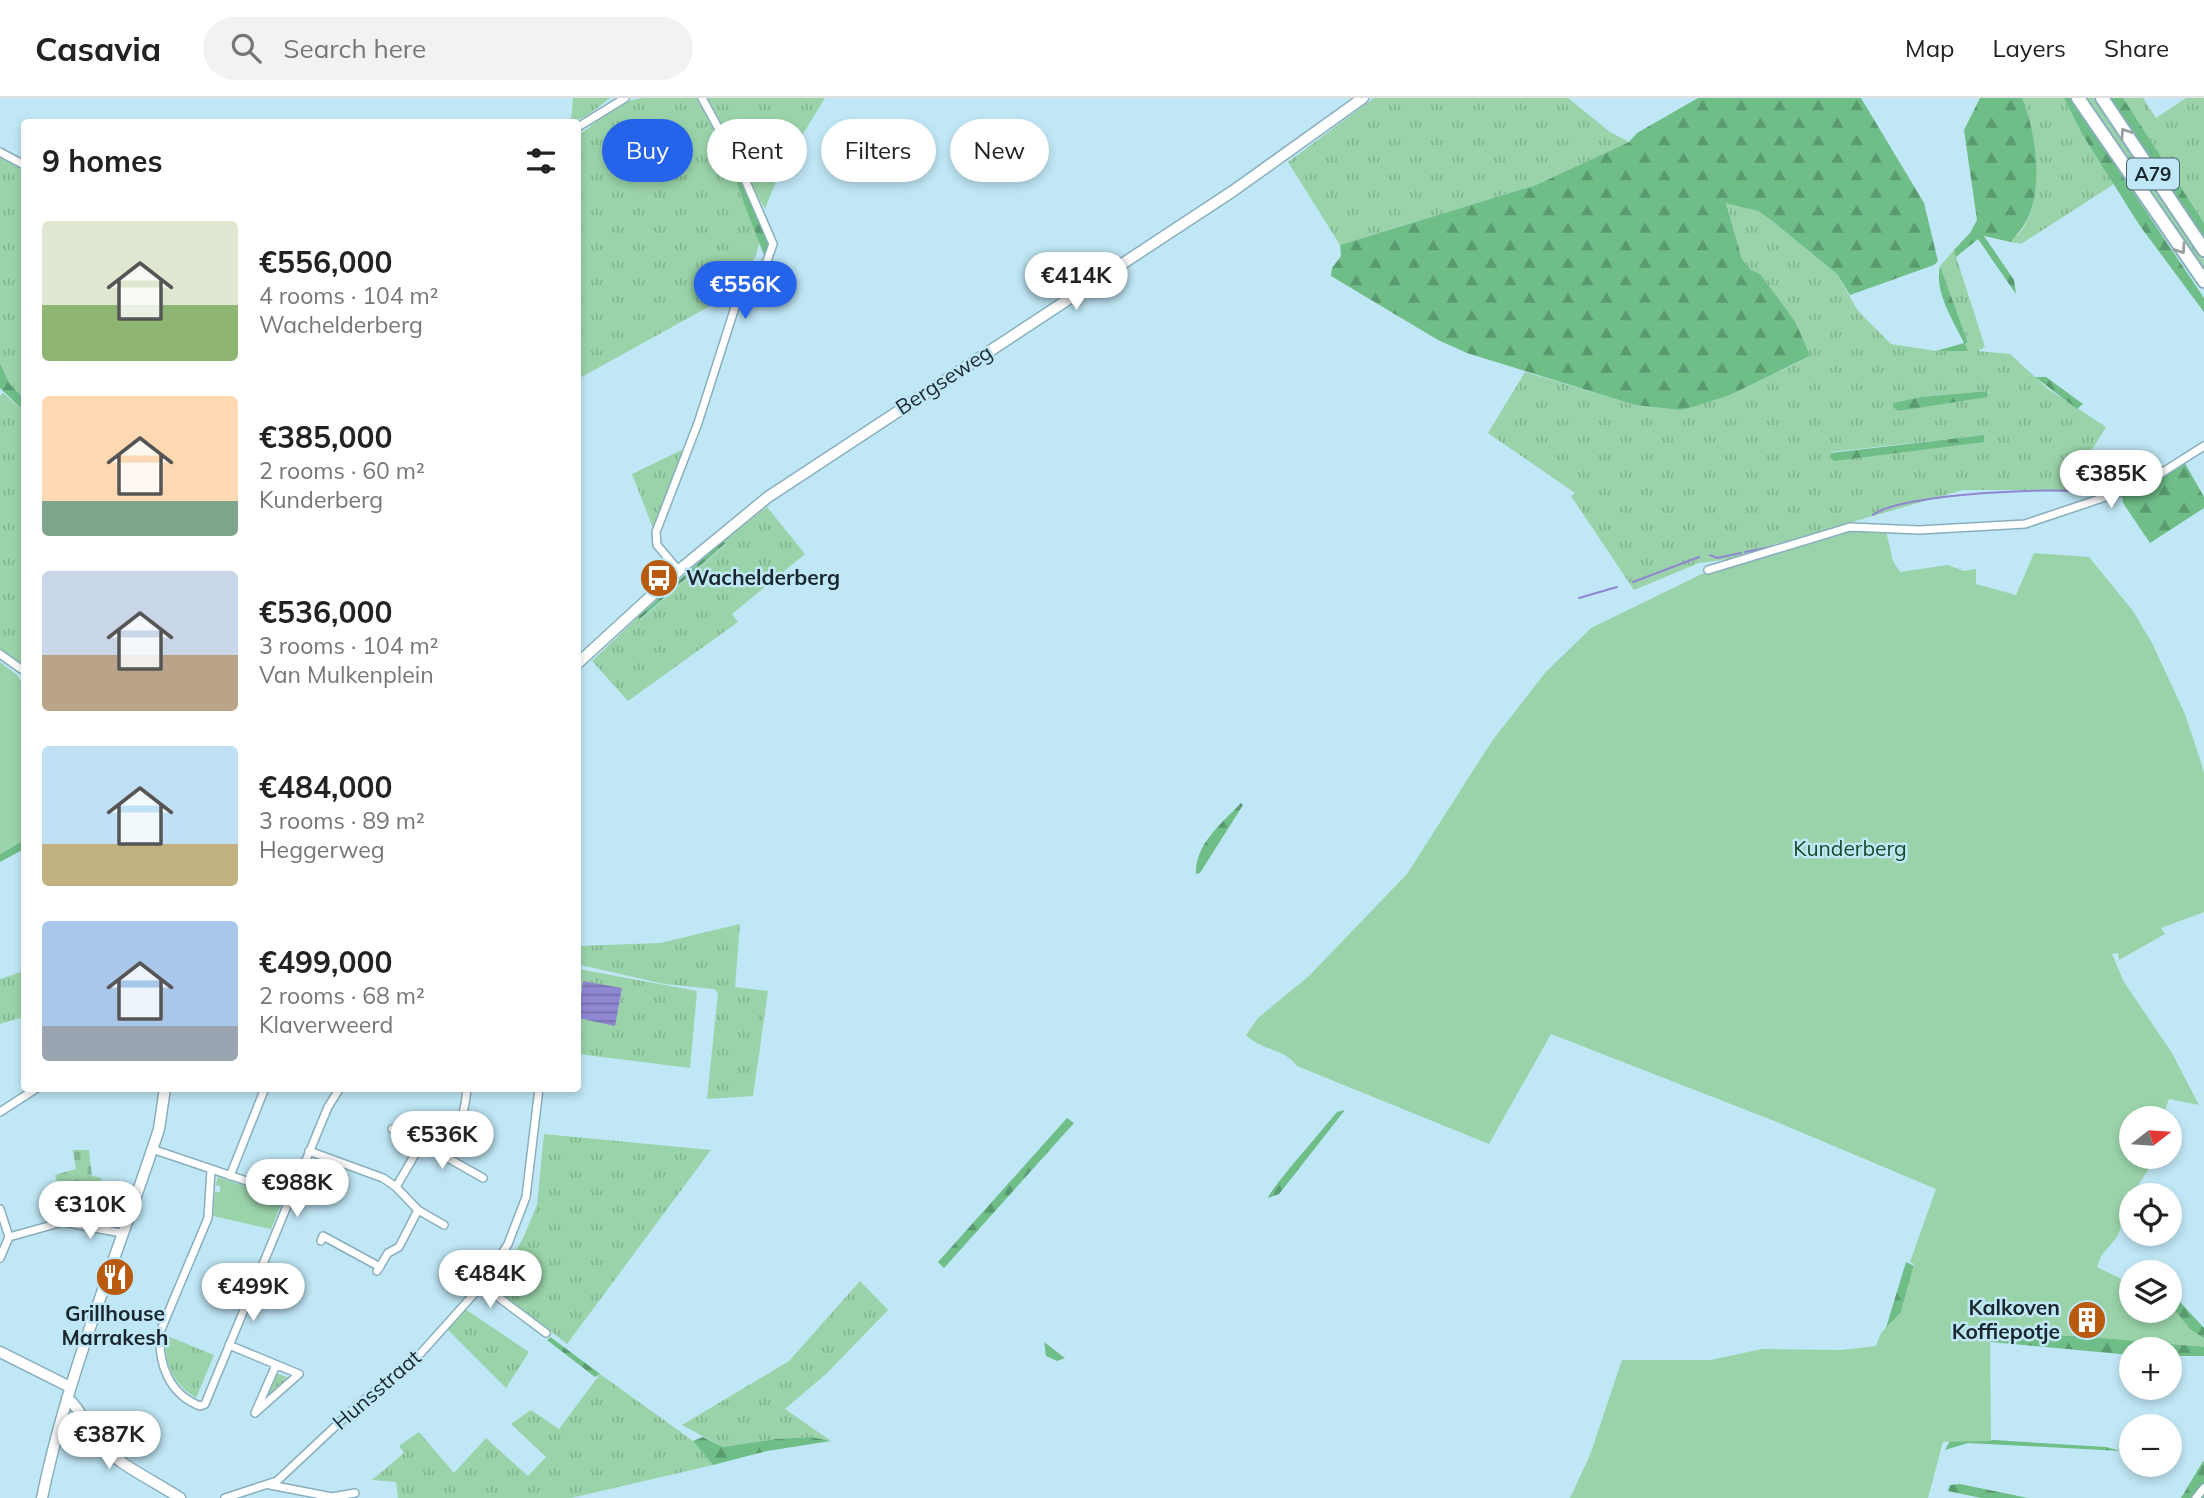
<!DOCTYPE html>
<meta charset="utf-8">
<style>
body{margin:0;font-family:Mulish,sans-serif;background:#f2f2f2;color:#222;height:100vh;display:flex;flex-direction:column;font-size:26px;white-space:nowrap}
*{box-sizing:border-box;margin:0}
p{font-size:23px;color:#767676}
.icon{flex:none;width:38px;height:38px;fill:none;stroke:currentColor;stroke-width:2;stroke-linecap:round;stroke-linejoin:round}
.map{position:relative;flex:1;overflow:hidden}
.panel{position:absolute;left:21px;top:21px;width:560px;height:973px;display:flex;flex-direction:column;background:#fff;border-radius:7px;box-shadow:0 4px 10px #0003}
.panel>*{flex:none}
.top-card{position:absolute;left:602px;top:21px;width:665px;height:63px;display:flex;gap:14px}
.needle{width:46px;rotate:73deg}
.controls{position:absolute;left:2119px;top:1008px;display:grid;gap:14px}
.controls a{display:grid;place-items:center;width:63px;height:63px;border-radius:50%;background:#fff;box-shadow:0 4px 10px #0003;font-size:35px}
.price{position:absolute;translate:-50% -60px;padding:0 16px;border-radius:24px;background:#fff;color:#222;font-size:23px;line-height:46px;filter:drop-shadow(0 2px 4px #0008)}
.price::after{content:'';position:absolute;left:50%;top:42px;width:21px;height:16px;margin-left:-10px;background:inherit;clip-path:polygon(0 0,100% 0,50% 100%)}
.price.active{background:#2563eb;color:#fff}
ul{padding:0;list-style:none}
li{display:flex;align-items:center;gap:21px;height:175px;padding:0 21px}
li span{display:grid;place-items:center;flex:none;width:196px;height:140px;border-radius:7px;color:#555}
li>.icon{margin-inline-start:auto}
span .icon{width:84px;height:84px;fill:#fffc;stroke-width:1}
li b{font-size:30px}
h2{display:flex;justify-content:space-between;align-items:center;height:84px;padding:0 21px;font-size:30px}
.chip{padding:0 24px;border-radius:32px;background:#fff;box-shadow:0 4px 10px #0003;font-size:24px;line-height:63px}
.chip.active{background:#2563eb;color:#fff}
header{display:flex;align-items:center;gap:42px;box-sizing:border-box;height:98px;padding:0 35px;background:#fff;border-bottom:2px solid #e0e0e0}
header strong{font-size:33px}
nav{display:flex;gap:38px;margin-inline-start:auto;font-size:24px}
.search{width:490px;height:63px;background:#f2f2f2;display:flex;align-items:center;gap:18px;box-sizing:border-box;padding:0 24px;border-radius:38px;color:#767676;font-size:26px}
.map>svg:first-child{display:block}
.grass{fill:url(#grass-tufts);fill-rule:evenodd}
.forest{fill:url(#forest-firs)}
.cemetery{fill:url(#cemetery-stones)}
.park{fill:#9ad3a9}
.water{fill:url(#water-rules)}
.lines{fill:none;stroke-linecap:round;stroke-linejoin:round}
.stream{stroke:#9087d2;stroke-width:2}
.street-casing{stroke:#89afbc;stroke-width:10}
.secondary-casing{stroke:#89afbc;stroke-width:13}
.highway-casing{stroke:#89afbc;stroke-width:16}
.street{stroke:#fff;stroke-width:7}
.secondary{stroke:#fff;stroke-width:10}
.highway{stroke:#fff;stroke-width:12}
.oneway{stroke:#989ea1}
.labels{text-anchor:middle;stroke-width:5;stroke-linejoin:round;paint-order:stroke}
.shield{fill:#c0e7f5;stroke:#4b616a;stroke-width:2}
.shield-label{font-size:19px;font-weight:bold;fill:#19282e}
.street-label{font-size:21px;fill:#19282e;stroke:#c0e7f5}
.poi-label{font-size:21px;font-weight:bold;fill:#19282e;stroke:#c0e7f5;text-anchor:start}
.park-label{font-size:21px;fill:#124d29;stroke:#c0e7f5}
</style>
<header>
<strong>Casavia</strong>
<div class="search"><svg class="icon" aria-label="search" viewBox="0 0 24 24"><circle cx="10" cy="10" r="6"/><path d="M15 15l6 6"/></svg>Search here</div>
<nav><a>Map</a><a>Layers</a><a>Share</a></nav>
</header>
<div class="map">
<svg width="2204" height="1400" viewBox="0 0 2204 1400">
<defs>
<pattern id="grass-tufts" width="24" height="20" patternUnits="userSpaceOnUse" patternTransform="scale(1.75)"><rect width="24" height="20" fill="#9ad3a9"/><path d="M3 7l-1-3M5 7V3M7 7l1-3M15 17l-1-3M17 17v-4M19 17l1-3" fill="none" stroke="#84b592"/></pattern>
<pattern id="forest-firs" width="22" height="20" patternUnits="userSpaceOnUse" patternTransform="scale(1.75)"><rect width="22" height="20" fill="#6fbd87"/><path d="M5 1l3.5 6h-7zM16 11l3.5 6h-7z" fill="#5a9a6f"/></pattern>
<pattern id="cemetery-stones" width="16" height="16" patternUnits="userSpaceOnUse" patternTransform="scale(1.75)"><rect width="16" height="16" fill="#9ad3a9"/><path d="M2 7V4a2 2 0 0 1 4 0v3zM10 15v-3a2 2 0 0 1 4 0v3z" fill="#84b592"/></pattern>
<pattern id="water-rules" width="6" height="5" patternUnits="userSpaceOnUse" patternTransform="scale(1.75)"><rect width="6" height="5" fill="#9087d2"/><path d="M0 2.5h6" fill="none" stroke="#756eab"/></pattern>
</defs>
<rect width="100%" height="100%" fill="#c0e7f5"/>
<path class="grass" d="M 573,0 L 610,0 L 587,18 L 571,24 Z
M 643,0 L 825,0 L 780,73 L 765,111 L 730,55 L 760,142 L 756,157 L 737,193 L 578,281 L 578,38 L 621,4 Z
M 1374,0 L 1568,0 L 1610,34 L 1629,44 L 1536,87 L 1340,147 L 1288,64 Z
M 2022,0 L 2064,0 L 2082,36 L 2114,86 L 2021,146 L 2011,144 C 2015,139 2022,133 2025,127 C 2044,93 2036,34 2022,0 Z
M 2084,0 L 2096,0 L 2204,162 L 2204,171 Z
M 2123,0 L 2143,0 L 2156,20 L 2186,0 L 2204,0 L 2204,125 Z
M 0,57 L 24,70 L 24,301 L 9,285 L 0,265 Z
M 1726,104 L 1758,113 L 1771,122 L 1837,176 L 1858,213 L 1891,246 L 1936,253 L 1968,253 L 1964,245 L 1968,243 L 1940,168 L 1954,152 L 1985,249 L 1978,253 L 2010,256 L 2048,291 L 2106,329 L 2088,358 L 2093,392 L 1963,392 L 1762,450 L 1753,458 L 1699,465 L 1634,492 L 1571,398 L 1575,395 L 1488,335 L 1525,274 L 1635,307 L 1680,312 L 1730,297 L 1809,259 L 1795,223 L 1760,177 L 1751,172 L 1742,161 ZM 1988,293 L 1990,295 L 1898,313 L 1893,305 L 1921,299 ZM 1984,337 L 1831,362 L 1831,354 Z
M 3,295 L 24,313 L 24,570 L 0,552 L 0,298 Z
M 686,350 L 653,430 L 632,376 Z
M 767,409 L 805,456 L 732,516 L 738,524 L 628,603 L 592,563 L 638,519 L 640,522 L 726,446 L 723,443 Z
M 740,826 L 735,889 L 768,893 L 753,998 L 707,1001 L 718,895 L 714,891 L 664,886 L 581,867 L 578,865 L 578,848 L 660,845 Z
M 578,871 L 697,893 L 690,970 L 578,956 L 578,920 L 615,927 L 583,883 L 578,912 Z
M 24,873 L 24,919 L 0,926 L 0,881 Z
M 544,1036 L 711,1052 L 567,1246 L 499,1193 L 497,1187 L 524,1138 L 537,1107 Z
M 860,1183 L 888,1212 L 826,1276 L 785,1311 L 831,1343 L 811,1339 L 776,1341 L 723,1349 L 682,1327 L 789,1263 Z
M 465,1211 L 529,1254 L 506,1290 L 447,1231 Z
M 165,1237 L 214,1257 L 196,1300 C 173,1285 164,1266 165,1237 Z
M 276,1275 L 289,1280 L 267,1299 L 266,1298 Z
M 600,1276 L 693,1343 L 713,1367 L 571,1400 L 398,1400 L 396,1384 L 372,1382 L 404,1355 L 399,1348 L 419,1334 L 454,1375 L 486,1340 L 528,1378 L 546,1359 L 511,1326 L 531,1312 L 559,1331 Z"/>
<path class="forest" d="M 1698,0 L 1861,0 L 1924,105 L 1938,163 L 1934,167 L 1850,197 L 1837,176 L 1771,122 L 1758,113 L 1726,105 L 1742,161 L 1751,172 L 1760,176 L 1795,223 L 1810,258 L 1730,297 L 1696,308 L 1680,312 L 1635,307 L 1467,255 L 1438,242 L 1331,178 L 1332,170 L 1341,158 L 1340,147 L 1536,87 L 1629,44 L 1637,35 Z
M 1980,0 L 2022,0 C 2035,31 2042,80 2031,112 C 2027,125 2019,134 2011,144 L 1984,138 L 2014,182 L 2016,196 L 1978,141 L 1956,159 L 1954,152 L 1970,135 L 1977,122 L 1964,32 Z
M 2064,0 L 2070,0 L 2204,200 L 2204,214 L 2140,128 L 2082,36 Z
M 2109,0 L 2123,0 L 2204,125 L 2204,139 Z
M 729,52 L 773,145 L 765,160 C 752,124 736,90 729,52 Z
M 1940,168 L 1968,244 L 1965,246 L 1968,253 L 1936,253 L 1964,245 C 1953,222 1934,194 1940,168 Z
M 0,265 L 9,285 L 24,301 L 24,313 L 0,290 Z
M 2035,279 L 2046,279 L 2083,306 L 2077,311 Z
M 1988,293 L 1987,299 L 1898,313 L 1893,309 L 1893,305 L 1921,299 Z
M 1984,337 L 1984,344 L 1834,363 L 1830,360 L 1831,355 Z
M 2182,360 L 2204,399 L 2204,410 L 2150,445 L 2123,405 L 2121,390 L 2153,379 Z
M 723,443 L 726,445 L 639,522 L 638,519 Z
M 1241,705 L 1243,707 L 1200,775 L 1196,776 C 1195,746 1222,725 1241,705 Z
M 24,742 L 24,751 L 0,764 L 0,756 Z
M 1345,1012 L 1279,1096 L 1268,1100 C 1271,1090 1326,1028 1337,1014 Z
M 1067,1020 L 1074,1025 L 944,1170 L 938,1164 Z
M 1906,1164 L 1914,1168 L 1901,1214 L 1909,1231 L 1881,1235 L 1885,1233 Z
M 2170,1193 L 2204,1230 L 2204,1241 L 2196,1240 L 2170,1213 Z
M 2072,1233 L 2204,1245 L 2204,1258 L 2170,1258 L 2170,1251 L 2132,1251 L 2131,1257 L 1981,1243 L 2016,1235 Z
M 551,1239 L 553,1241 L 600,1276 L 595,1279 L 547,1242 Z
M 1044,1243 L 1044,1244 L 1065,1260 L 1057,1263 L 1046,1258 Z
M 703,1339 L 723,1349 L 776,1341 L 811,1339 L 831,1343 L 767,1353 L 713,1367 L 693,1343 Z
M 1978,1341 L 2106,1349 L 2121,1353 L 1968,1345 L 1945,1352 L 1950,1343 Z
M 2204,1363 L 2204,1400 L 2181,1400 L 2202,1365 Z
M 1960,1386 L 2028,1400 L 1981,1400 L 1948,1393 L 1950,1387 Z"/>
<path class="cemetery" d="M 73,1052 L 89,1052 L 92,1078 L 102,1080 L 101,1085 L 107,1087 L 104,1105 L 124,1112 L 122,1120 L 67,1114 L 55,1077 L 76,1071 Z"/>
<path class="park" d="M 1847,432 L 1886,433 L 1893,463 L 1900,474 L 1948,467 L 1964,473 L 1976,471 L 1976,486 L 2016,497 L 2034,455 L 2089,459 L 2133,513 L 2152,545 L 2185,616 L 2199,658 L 2204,675 L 2204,814 L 2161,830 L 2165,836 L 2119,862 L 2118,855 L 2112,856 L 2124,884 L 2172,955 L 2199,1007 L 2169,1001 L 2162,1020 L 2132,1020 L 2132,1059 L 2156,1059 L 2132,1097 L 2117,1139 L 2101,1158 L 2097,1169 L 2131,1186 L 2132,1213 L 2170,1213 L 2170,1206 L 2190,1231 L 2204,1240 L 2204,1249 L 2077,1238 L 1990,1238 L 1991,1343 L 1943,1344 L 1928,1400 L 1570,1400 L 1590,1357 L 1622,1262 L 1711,1262 L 1762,1251 L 1841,1252 L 1876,1248 L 1881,1235 L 1901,1214 L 1914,1166 L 1910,1164 L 1936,1091 L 1777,1024 L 1551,936 L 1489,1046 L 1297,968 C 1284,950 1262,953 1246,937 L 1258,920 L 1309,878 L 1407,776 L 1492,643 L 1545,575 L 1591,530 L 1708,473 Z
M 0,564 L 17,577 L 24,589 L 24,742 L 0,756 Z
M 218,1079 L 283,1101 L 271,1131 L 213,1118 L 215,1094 L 220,1094 L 220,1088 L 215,1087 Z"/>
<path class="water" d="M 583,883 L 622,890 L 615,928 L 578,920 Z"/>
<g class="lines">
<path class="stream" d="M 1873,417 C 1899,396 2062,387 2095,396
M 1745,454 L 1775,448
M 1710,457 L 1717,460 L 1741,455
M 1633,484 L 1699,459
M 1579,500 L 1617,489"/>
<g class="street-casing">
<path id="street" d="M 578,29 L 625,0
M 0,54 L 24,67
M 1708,472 L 1850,429 L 1919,432 L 2025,426 L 2144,386 L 2204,348
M 679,473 L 657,447 L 656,434 L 698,325 L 737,203 L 767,163 L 773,146 L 740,70 L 702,0
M 0,556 L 24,573
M 0,1014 L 37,990
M 392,1031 L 420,1046
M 437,1037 L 446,1059 L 483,1080
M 152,1051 L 291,1098
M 309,1053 L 383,1080 L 396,1089 L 418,1112 L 444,1127
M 446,1059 L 460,1039 L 459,1025
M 211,1072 L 208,1120 L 160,1234 C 158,1266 169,1296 200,1308 L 205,1306 L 328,1009 L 340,990
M 230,1078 L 265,990
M 396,1089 L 424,1041 C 458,1026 463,1033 467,990
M 0,1111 L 9,1139
M 9,1139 L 63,1124 L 121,1135
M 321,1143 L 323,1138 L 380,1169
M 0,1160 L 9,1139
M 377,1173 L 388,1155 L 399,1149 L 418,1112
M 482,1187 L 546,1235
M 229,1247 L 299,1276 L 255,1315 L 276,1267
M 270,1387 L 332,1399 L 355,1395
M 225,1400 L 277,1383 L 358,1307 L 421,1255 L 482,1187 L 508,1146 L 526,1099 L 539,990
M 2196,1400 L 2204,1390"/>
</g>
<g class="secondary-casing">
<path id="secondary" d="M 578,565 L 684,468 L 768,399 L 1233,93 L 1363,0
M 0,1254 L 70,1289
M 67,1300 C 82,1311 85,1331 98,1344 C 120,1368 153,1382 180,1400
M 42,1400 C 68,1273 119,1154 159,1031 L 165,990"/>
</g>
<g class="highway-casing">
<path id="highway" d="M 2078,0 L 2204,183
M 2102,0 L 2204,152"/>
</g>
<use href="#street" class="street"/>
<use href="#secondary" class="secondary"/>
<use href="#highway" class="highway"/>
</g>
<defs><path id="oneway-chevron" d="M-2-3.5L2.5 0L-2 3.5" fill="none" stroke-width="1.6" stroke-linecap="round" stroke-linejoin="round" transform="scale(1.75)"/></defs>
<g class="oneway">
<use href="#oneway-chevron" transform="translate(2125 35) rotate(-124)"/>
<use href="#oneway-chevron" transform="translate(2181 151) rotate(55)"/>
</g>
<defs>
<g id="bus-disc" transform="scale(2.0125)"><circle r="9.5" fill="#b95a0f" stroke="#c0e7f5"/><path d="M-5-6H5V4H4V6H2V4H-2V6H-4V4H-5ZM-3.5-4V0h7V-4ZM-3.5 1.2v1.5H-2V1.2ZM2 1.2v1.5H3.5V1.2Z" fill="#fff"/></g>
<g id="restaurant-disc" transform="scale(2.0125)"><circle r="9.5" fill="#b95a0f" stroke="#c0e7f5"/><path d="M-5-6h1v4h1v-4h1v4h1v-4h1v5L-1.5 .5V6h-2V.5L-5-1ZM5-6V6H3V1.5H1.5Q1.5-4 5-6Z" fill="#fff"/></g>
<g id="building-disc" transform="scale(2.0125)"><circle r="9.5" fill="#b95a0f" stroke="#c0e7f5"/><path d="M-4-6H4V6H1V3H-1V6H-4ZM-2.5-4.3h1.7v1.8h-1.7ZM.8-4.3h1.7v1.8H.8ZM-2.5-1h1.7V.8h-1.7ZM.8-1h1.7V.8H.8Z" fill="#fff"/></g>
</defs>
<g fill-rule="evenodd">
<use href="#bus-disc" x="659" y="480"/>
<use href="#restaurant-disc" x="115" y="1179"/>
<use href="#building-disc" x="2087" y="1222"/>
</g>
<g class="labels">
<rect class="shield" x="2127" y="60.5" width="52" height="31" rx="5"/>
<g class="shield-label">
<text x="2153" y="83">A79</text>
</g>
<g class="street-label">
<text transform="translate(944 282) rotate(-33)" y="7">Bergseweg</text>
<text transform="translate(377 1292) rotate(-41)" y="7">Hunsstraat</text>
</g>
<g class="poi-label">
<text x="686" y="487">Wachelderberg</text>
<text x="2060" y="1217" text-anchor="end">Kalkoven<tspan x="2060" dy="24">Koffiepotje</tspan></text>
<text x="115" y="1223" text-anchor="middle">Grillhouse<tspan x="115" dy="24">Marrakesh</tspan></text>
</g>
<g class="park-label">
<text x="1850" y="758">Kunderberg</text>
</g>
</g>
</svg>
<div class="controls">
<a><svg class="needle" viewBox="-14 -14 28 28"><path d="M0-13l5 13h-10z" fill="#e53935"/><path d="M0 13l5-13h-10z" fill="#767676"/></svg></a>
<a><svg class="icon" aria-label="locate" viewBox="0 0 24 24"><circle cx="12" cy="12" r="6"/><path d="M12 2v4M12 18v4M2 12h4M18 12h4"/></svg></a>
<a><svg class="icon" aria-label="layers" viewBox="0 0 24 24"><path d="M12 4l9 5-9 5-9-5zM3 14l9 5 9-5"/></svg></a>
<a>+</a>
<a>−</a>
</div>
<b class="price" style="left:1076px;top:214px">€414K</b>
<b class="price active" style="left:745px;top:223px">€556K</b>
<b class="price" style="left:2111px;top:412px">€385K</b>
<b class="price" style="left:442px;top:1073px">€536K</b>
<b class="price" style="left:297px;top:1121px">€988K</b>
<b class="price" style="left:90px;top:1143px">€310K</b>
<b class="price" style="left:490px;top:1212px">€484K</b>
<b class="price" style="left:253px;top:1225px">€499K</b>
<b class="price" style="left:109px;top:1373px">€387K</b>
<div class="top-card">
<a class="chip active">Buy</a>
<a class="chip">Rent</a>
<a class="chip">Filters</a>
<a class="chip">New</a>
</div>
<section class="panel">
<h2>9 homes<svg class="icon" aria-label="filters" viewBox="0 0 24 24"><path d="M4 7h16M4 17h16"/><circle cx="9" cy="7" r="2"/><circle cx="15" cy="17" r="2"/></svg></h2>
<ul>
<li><span style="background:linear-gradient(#dfe7d0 60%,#8fb573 0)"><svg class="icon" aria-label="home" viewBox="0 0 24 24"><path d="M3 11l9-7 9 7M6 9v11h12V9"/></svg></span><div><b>€556,000</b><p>4 rooms · 104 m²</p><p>Wachelderberg</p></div></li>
<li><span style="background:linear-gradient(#ffd9b3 75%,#7fa58c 0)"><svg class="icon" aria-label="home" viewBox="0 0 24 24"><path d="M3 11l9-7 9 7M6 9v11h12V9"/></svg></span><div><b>€385,000</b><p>2 rooms · 60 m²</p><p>Kunderberg</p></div></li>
<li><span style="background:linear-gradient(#c9d6e8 60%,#b9a48a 0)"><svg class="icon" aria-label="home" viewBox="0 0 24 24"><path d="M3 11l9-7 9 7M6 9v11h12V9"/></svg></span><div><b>€536,000</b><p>3 rooms · 104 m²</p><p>Van Mulkenplein</p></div></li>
<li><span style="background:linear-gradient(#bfe0f5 70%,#c2b280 0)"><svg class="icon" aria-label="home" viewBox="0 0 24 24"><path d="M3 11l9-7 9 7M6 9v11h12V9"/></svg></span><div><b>€484,000</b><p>3 rooms · 89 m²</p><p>Heggerweg</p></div></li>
<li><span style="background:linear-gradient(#a9c7e8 75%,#9aa5b1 0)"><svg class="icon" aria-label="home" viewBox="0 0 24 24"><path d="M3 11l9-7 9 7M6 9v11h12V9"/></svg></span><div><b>€499,000</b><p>2 rooms · 68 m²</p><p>Klaverweerd</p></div></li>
</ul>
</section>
</div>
